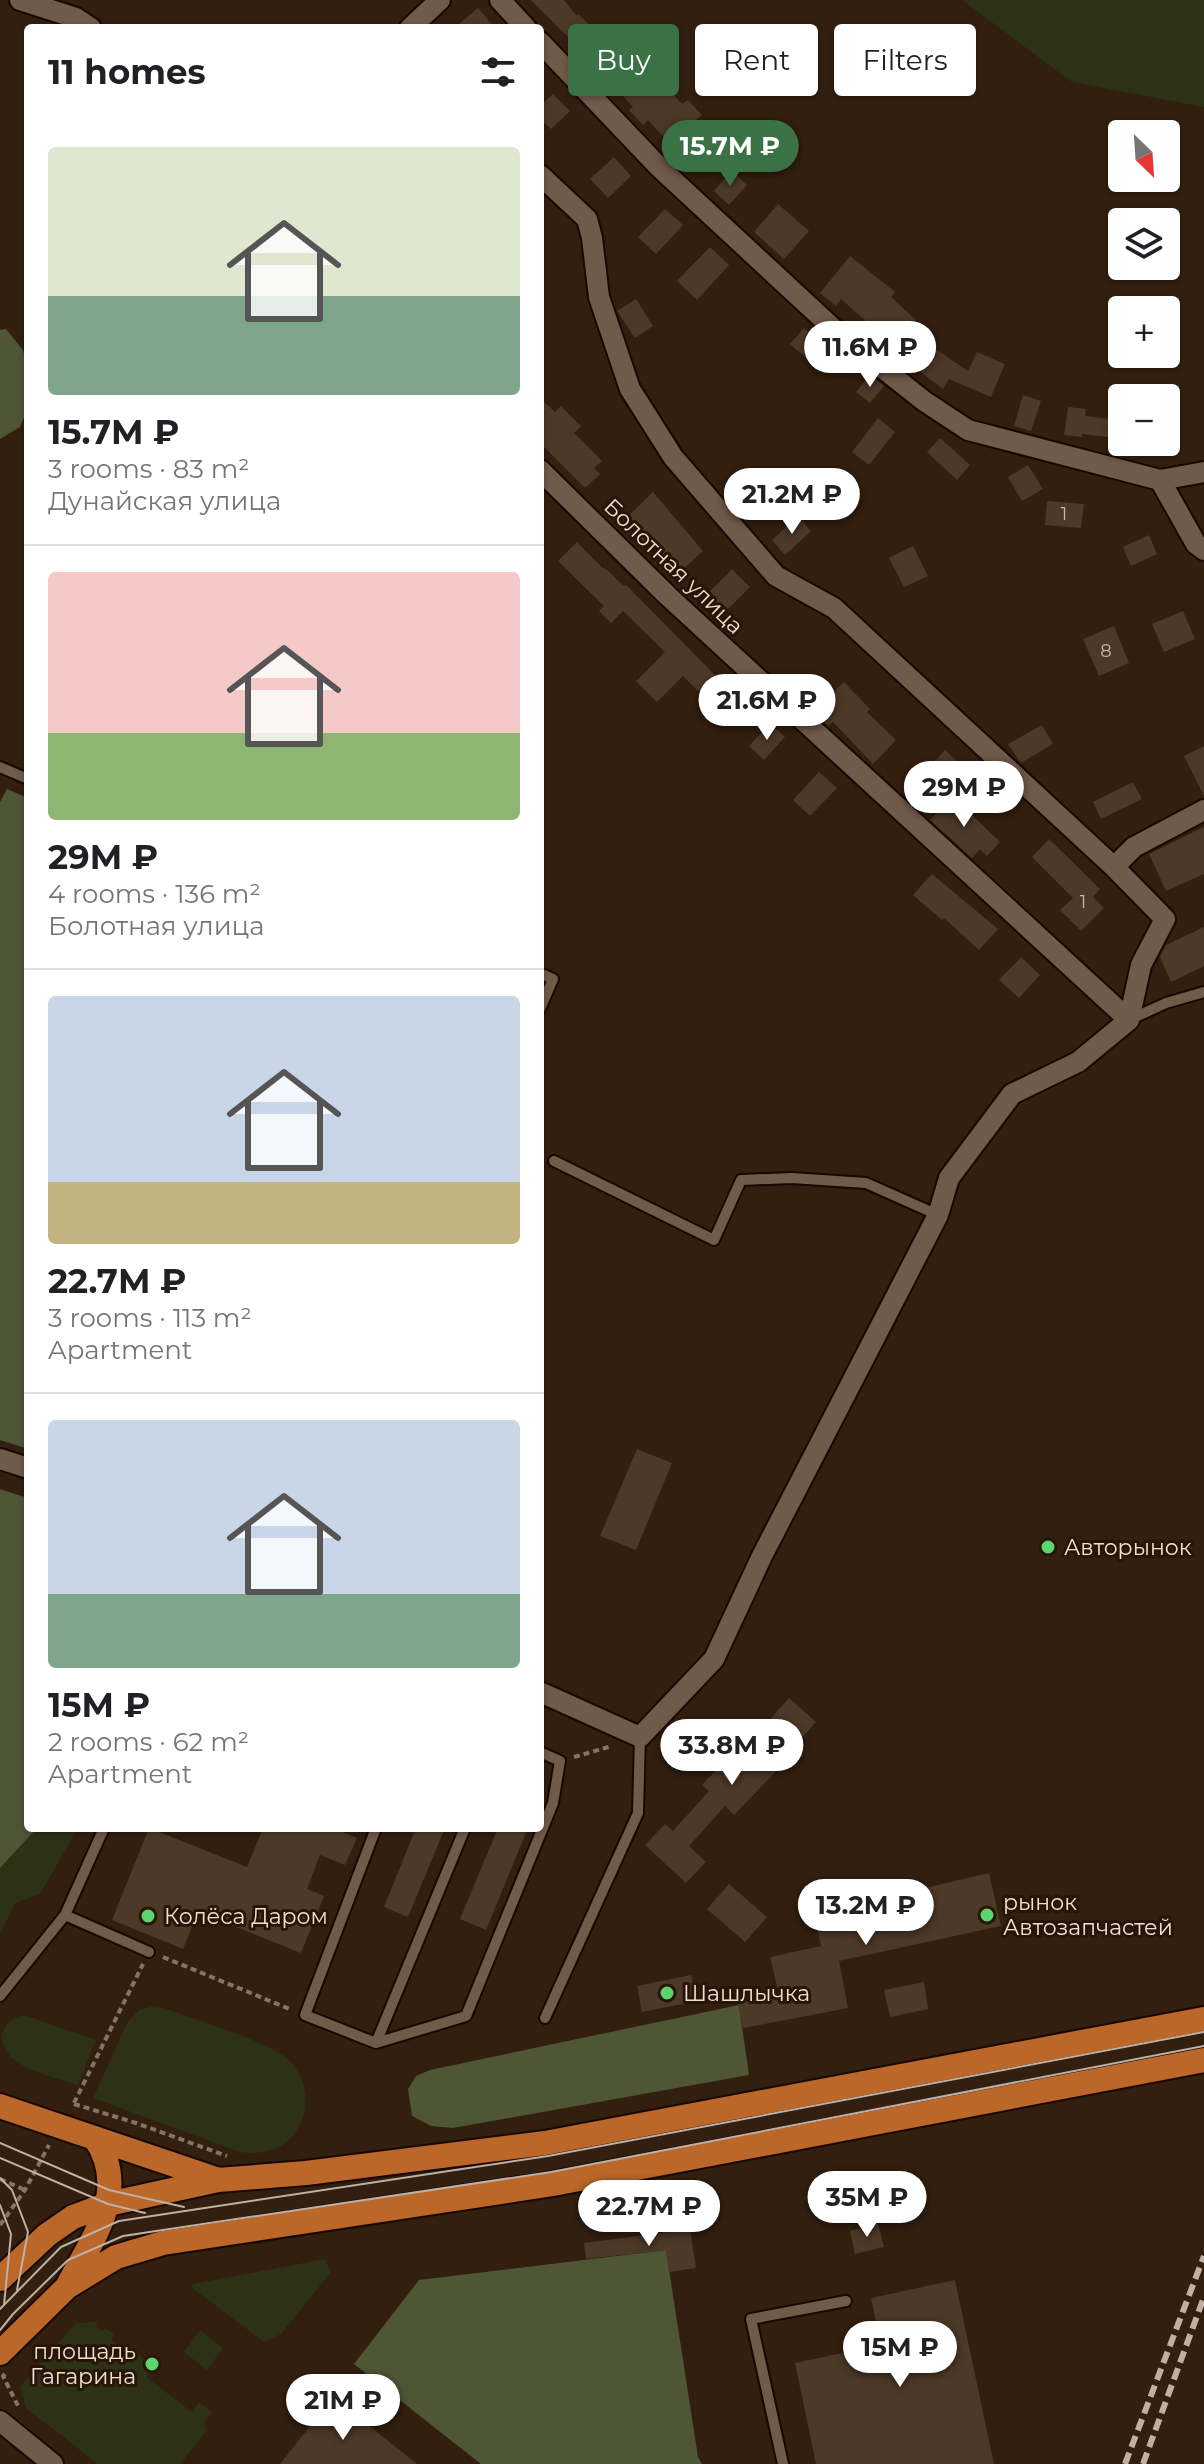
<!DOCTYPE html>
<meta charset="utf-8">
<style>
body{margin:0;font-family:Montserrat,sans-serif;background:#f6f6f6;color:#202124;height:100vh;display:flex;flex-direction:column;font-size:30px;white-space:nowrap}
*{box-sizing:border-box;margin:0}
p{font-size:26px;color:#757577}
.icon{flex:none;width:44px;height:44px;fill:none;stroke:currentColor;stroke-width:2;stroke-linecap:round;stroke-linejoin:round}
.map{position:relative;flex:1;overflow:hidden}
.panel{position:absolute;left:24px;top:24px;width:520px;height:1808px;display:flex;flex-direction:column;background:#fff;border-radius:8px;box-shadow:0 2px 6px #0004}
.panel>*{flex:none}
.hud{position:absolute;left:568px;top:24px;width:516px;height:72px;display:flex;gap:16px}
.needle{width:52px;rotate:155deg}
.controls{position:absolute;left:1108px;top:120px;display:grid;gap:16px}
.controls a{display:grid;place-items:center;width:72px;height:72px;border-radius:8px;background:#fff;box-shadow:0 2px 6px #0004;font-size:40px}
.price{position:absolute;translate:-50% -68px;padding:0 18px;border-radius:28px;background:#fff;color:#222;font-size:26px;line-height:52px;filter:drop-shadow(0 2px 4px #0008)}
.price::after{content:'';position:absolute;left:50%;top:48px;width:24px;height:18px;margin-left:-12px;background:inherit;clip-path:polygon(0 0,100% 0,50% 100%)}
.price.current{background:#3b7245;color:#fff}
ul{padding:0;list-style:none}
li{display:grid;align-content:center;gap:16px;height:424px;padding:0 24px}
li+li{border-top:2px solid #e0e0e0}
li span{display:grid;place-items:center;height:248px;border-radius:8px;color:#555}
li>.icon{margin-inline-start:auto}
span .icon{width:144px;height:144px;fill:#fffc;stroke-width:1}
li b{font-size:34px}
h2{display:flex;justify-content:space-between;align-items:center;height:96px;padding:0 24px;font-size:34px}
.chip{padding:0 28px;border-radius:8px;background:#fff;box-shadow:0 2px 6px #0004;font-size:28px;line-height:72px}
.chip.current{background:#3b7245;color:#fff}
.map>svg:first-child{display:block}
.green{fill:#2d3217}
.forest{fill:#4f5636}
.building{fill:#4d3928}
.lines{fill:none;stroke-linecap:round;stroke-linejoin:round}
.service-casing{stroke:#190800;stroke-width:14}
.minor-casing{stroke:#190800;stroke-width:24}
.primary-casing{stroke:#190800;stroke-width:28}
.path{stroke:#847466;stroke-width:4;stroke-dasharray:6 4;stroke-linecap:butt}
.service{stroke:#705a49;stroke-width:10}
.minor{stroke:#705a49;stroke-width:20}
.primary{stroke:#ba6729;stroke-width:24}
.tram{stroke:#beb0a5;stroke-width:2}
.rail{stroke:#beb0a5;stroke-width:6;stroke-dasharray:12 6;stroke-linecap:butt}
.poi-dot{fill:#5bd56e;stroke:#281506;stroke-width:3}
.labels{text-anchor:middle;stroke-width:6;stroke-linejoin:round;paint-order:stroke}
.number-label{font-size:18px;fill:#c4b6aa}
.street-label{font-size:22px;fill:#ecdfd5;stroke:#281506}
.poi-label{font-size:22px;fill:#ecdfd5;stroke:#281506;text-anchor:start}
</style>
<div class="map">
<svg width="1204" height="2464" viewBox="0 0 1204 2464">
<rect width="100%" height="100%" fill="#321f0f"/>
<path class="green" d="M 962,0 L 1204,0 L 1204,107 L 1072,82 Z
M 37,1828 L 78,1828 L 40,1894 L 15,1903 L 0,1934 L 0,1868 Z
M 154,2006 L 164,2008 C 193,2019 268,2041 289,2060 C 308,2077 311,2112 295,2133 C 281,2151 262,2155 240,2152 L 93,2098 L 127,2023 L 139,2010 Z
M 24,2015 L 96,2040 L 78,2085 C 56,2077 0,2068 2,2035 C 5,2023 12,2018 24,2015 Z
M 325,2259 L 331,2272 L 281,2334 L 264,2342 L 191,2287 L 193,2284 Z
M 98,2322 L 95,2326 L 102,2331 L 105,2328 L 114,2334 L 111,2339 L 119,2346 L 122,2343 L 129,2348 L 126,2353 L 134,2358 L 138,2354 L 153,2366 L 146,2377 L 192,2412 L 199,2402 L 212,2412 L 204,2422 L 207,2430 L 180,2464 L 98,2464 L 26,2408 L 20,2387 L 76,2323 Z
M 200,2330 L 223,2348 L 207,2370 L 184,2352 Z"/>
<path class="forest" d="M 6,329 L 23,350 L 28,372 L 28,408 L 20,427 L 0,439 L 0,330 Z
M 7,789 L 28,798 L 28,1449 L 0,1440 L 0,802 Z
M 0,1489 L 28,1498 L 28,1828 L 37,1828 L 0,1868 Z
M 739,2005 L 749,2075 L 453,2128 L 431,2126 L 412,2116 L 408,2089 L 416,2076 L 430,2070 Z
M 666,2250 L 698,2457 L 702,2464 L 481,2464 L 354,2364 L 419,2280 Z"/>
<path class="building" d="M 531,0 L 564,0 L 577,16 L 578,14 L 596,31 L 579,48 Z
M 478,8 L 495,28 L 454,28 Z
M 627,61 L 653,88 L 661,81 L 682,104 L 688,100 L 702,115 L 670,144 L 648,120 L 643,125 L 629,110 L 633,107 L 608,80 Z
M 553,94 L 570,111 L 551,129 L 540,119 L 540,106 Z
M 614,157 L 631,176 L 608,198 L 590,179 Z
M 732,171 L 747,185 L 729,205 L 714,191 Z
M 778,204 L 809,231 L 784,259 L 754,232 Z
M 665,209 L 683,225 L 656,254 L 638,237 Z
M 710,247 L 729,265 L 697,300 L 677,281 Z
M 850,256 L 895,292 L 891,297 L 915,319 L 912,322 L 937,345 L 934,348 L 968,371 L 977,352 L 1005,364 L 991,397 L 949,379 L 943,389 L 901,357 L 905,353 L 870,320 L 868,323 L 841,299 L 836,306 L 820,293 Z
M 636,299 L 653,326 L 635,338 L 617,311 Z
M 804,328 L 827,349 L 813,364 L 790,344 Z
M 870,375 L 884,386 L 870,403 L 856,392 Z
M 1023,395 L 1041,401 L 1031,431 L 1014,426 Z
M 540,398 L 555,412 L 561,406 L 581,426 L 574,433 L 602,461 L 594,468 L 600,474 L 585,488 L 540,443 Z
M 1068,407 L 1086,409 L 1085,416 L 1119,420 L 1116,438 L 1082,434 L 1082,437 L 1064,435 Z
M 878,418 L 895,432 L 869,465 L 852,452 Z
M 940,438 L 970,465 L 957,480 L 927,452 Z
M 1028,465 L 1043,489 L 1022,501 L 1008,477 Z
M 653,492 L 703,551 L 679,573 L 649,540 L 642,547 L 620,524 Z
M 1047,501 L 1084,504 L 1081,528 L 1045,525 Z
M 798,516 L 811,531 L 785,555 L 772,540 Z
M 1149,535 L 1157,554 L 1131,566 L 1123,547 Z
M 577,542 L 604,569 L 605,568 L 624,586 L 626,585 L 715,675 L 699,692 L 683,676 L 657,702 L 636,681 L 665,652 L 623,611 L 611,623 L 599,611 L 604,606 L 558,561 Z
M 913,546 L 928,576 L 904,587 L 889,558 Z
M 732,569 L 750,587 L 720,617 L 702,599 Z
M 1183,611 L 1195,639 L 1164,652 L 1152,624 Z
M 1114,626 L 1129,663 L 1099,676 L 1083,639 Z
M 844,682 L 870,709 L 867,712 L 896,740 L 873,764 L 833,722 L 828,726 L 813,711 Z
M 770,723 L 785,737 L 764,760 L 749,746 Z
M 1042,725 L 1053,744 L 1021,763 L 1008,744 Z
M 1204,746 L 1204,796 L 1184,756 Z
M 945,750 L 960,764 L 936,788 L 922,775 Z
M 819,772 L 837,788 L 810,816 L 793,800 Z
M 1133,782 L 1142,799 L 1101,819 L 1093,802 Z
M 953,796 L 1000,842 L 987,856 L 980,849 L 972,858 L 930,820 Z
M 1204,827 L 1204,874 L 1166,891 L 1149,854 Z
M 1049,839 L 1100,889 L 1093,897 L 1104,908 L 1081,931 L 1060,910 L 1073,898 L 1032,857 Z
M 932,874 L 998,929 L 979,950 L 944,918 L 942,920 L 913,895 Z
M 1204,927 L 1204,966 L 1171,982 L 1160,957 L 1166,945 Z
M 1021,957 L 1040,975 L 1019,998 L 999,980 Z
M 637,1449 L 672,1463 L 636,1550 L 600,1536 Z
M 789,1698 L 816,1722 L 780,1763 L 782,1765 L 734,1815 L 725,1806 L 689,1846 L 706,1862 L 686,1883 L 645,1845 L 665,1824 L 673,1831 L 709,1791 L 702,1785 L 750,1735 L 753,1738 Z
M 149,1828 L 247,1867 L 263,1828 L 333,1828 L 357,1838 L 345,1865 L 320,1855 L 307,1889 L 324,1896 L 301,1953 L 198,1912 L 183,1949 L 112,1920 Z
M 416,1828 L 445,1828 L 408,1917 L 384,1907 Z
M 498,1828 L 528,1828 L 486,1930 L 460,1919 Z
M 989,1873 L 1001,1926 L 839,1961 L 848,2008 L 743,2028 L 738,2003 L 779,1995 L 770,1957 L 821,1946 L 814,1913 L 887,1897 L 894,1929 L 928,1922 L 921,1889 Z
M 729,1884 L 767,1917 L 745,1942 L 707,1909 Z
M 691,1975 L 697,2001 L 642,2012 L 637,1986 Z
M 924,1982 L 928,2009 L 890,2017 L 884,1990 Z
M 878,2224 L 884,2247 L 855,2254 L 850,2231 Z
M 690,2229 L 696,2268 L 669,2272 L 666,2250 L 586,2259 L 584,2243 Z
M 955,2280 L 994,2464 L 816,2464 L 795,2363 L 881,2345 L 871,2298 Z
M 333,2397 L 417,2464 L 280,2464 Z"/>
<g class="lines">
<g class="service-casing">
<path id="service" d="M 0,767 L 28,779
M 540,973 L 553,979 L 540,1009
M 1131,1019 L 1166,1003 L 1204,992
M 554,1161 L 714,1240 L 741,1180 L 792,1178 L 866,1183 L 938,1215
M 376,1828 L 305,2015 L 376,2043 L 466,2016 L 553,1803 L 560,1761 L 540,1752
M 65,1915 L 149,1952
M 0,1996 L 65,1915 L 104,1828
M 545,2018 L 638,1813 L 640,1737
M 376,2043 L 465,1828
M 783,2464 L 751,2319 L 846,2301"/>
</g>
<g class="minor-casing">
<path id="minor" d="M 20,0 L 76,18 L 91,28
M 500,0 L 526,28
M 410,28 L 440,0
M 540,42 L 660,168 L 837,332 L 924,401 L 968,430 L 1160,480 L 1204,472
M 540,175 L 587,219 L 592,238 L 599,297 L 630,389 L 673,457 L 776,576 L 834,608 L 1114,867 L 1134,847 L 1204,810
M 540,470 L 669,597 L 1129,1020
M 1160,480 L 1196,544 L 1204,550
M 0,1459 L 28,1468
M 540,1692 L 640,1737 L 714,1659 L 762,1556 L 938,1215 L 949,1178 L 1012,1094 L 1078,1062 L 1129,1020 L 1141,965 L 1165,919 L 1114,867
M 0,2421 L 53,2464"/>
</g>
<g class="primary-casing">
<path id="primary" d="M 0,2106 L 216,2179
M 0,2279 L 47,2235 L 73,2217 L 108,2204 L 218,2180 L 306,2173 L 545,2143 L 1204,2019
M 68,2285 C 94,2236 130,2190 95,2138
M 0,2353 L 67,2287 L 116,2257 L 163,2243 L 553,2184 L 1204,2060"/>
</g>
<path class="path" d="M 574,1757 L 612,1746
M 163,1957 L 292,2010
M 74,2103 L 143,1964
M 74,2104 L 136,2123 L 227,2156
M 0,2179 L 25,2190
M 0,2225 L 25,2190 L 49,2145
M 5,2374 L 3,2376 L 19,2408"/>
<use href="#service" class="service"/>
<use href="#minor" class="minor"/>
<use href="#primary" class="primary"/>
<path class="tram" d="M 0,2143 L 109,2190 L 184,2207
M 0,2158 L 108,2204 L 145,2213
M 0,2178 L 12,2190 L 28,2232 L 17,2290
M 0,2205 L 11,2234 L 4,2305
M 0,2309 L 61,2247 L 119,2221 L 548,2156 L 1204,2032
M 0,2330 L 13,2314 L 68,2260 L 123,2236 L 551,2172 L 1204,2046"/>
<path class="rail" d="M 1125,2464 L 1204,2256
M 1143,2464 L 1204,2297"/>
</g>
<g class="poi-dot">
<circle cx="1048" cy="1547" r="8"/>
<circle cx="987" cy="1915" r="8"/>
<circle cx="148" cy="1916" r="8"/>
<circle cx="667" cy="1993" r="8"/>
<circle cx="152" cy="2364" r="8"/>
</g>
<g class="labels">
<g class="number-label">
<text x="1064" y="520">1</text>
<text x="1106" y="657">8</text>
<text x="1083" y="908">1</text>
</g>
<g class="street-label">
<text transform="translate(674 566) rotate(44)" y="8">Болотная улица</text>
</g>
<g class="poi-label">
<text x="1064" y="1555">Авторынок</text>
<text x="1003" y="1910">рынок<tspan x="1003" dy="25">Автозапчастей</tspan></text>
<text x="164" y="1924">Колёса Даром</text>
<text x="683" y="2001">Шашлычка</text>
<text x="136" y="2359" text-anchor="end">площадь<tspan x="136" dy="25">Гагарина</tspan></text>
</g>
</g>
</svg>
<div class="controls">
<a><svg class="needle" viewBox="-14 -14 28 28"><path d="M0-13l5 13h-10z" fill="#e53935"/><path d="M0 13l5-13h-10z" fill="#757577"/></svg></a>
<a><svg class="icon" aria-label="layers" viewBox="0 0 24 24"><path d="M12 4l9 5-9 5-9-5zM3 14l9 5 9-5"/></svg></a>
<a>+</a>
<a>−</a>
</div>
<b class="price current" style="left:730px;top:188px">15.7M ₽</b>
<b class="price" style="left:870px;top:389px">11.6M ₽</b>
<b class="price" style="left:792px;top:536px">21.2M ₽</b>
<b class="price" style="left:767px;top:742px">21.6M ₽</b>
<b class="price" style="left:964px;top:829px">29M ₽</b>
<b class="price" style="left:732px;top:1787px">33.8M ₽</b>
<b class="price" style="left:866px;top:1947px">13.2M ₽</b>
<b class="price" style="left:867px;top:2239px">35M ₽</b>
<b class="price" style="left:649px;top:2248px">22.7M ₽</b>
<b class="price" style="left:900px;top:2389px">15M ₽</b>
<b class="price" style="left:343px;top:2442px">21M ₽</b>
<div class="hud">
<a class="chip current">Buy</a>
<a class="chip">Rent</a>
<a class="chip">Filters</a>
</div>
<section class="panel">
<h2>11 homes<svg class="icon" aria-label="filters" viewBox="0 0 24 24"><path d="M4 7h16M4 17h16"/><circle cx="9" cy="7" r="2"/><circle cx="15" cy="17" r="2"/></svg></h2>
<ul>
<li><span style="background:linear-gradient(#dfe7d0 60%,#7fa58c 0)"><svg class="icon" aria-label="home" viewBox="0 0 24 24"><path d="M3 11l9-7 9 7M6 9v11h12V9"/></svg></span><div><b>15.7M ₽</b><p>3 rooms · 83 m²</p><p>Дунайская улица</p></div></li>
<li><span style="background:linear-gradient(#f6c9c9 65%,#8fb573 0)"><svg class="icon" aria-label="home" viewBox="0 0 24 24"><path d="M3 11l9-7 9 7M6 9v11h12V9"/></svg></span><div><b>29M ₽</b><p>4 rooms · 136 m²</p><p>Болотная улица</p></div></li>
<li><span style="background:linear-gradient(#c9d6e8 75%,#c2b280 0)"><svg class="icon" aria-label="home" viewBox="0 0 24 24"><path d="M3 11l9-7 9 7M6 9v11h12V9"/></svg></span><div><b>22.7M ₽</b><p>3 rooms · 113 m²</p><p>Apartment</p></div></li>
<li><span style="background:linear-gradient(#c9d6e8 70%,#7fa58c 0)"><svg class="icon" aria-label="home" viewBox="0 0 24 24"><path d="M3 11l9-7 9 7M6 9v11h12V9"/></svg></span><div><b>15M ₽</b><p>2 rooms · 62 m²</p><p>Apartment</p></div></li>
</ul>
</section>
</div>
